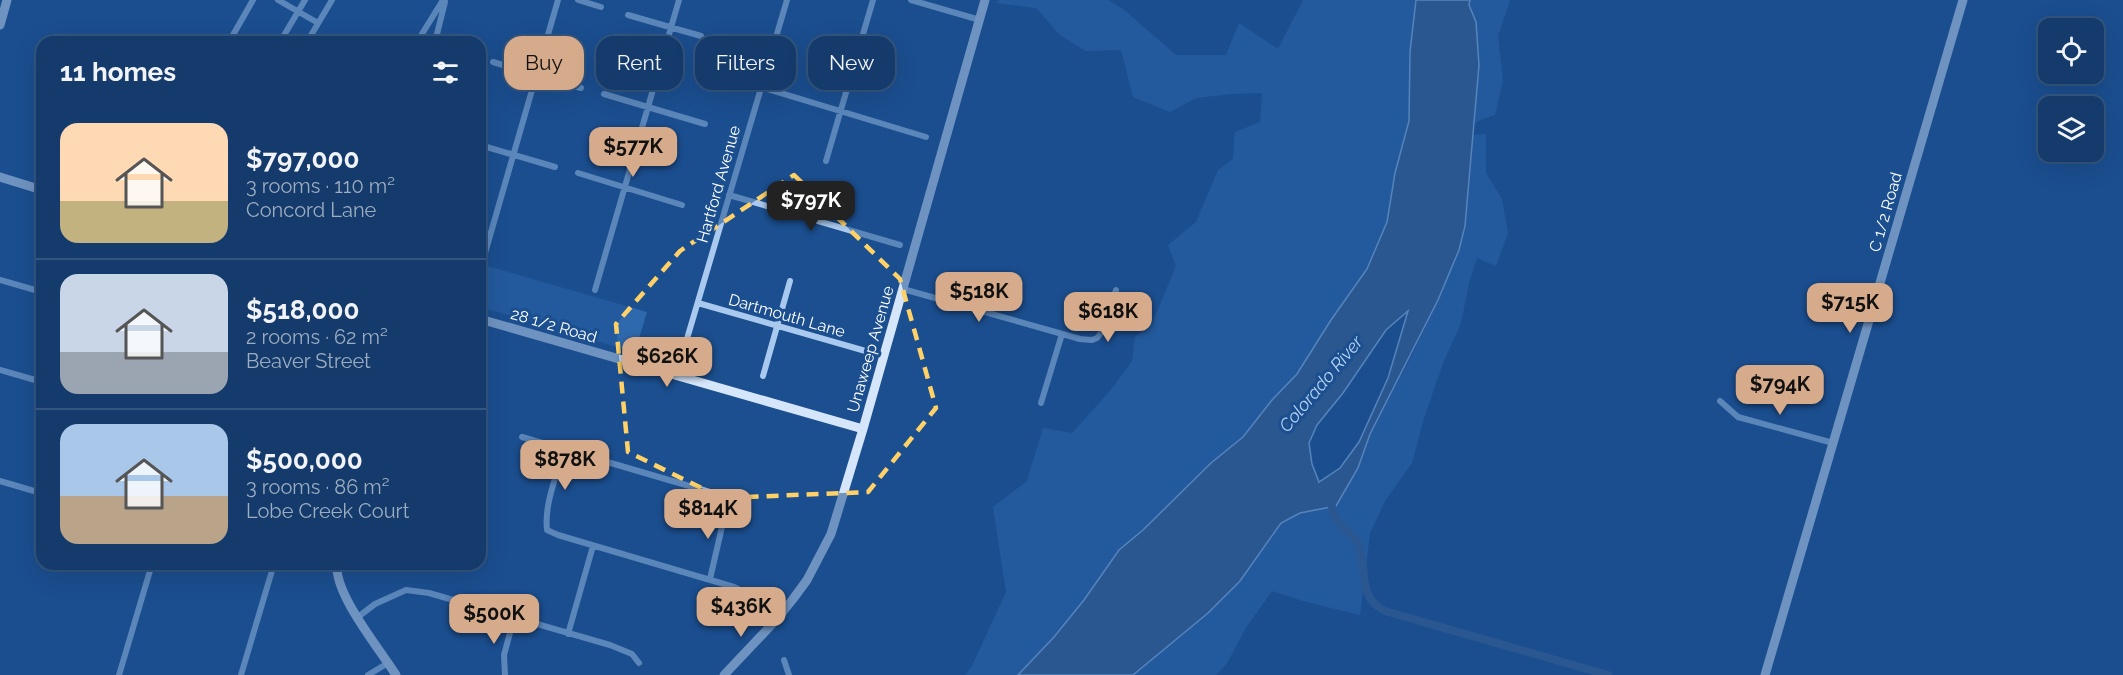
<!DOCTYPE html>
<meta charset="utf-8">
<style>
body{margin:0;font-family:Raleway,sans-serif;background:#1d4271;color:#f1f3f6;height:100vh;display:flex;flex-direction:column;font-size:22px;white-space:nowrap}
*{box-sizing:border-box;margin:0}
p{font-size:20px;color:#9dadc1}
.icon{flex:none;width:33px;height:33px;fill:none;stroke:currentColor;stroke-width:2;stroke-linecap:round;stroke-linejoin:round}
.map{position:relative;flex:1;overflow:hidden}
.drawer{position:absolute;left:36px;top:36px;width:450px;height:534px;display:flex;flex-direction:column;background:#143b6b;border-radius:18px;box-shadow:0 6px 24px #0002,0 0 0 2px #33557e}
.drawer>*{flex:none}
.guide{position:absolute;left:504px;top:36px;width:570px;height:54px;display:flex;gap:12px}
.tools{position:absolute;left:2038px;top:18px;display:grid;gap:12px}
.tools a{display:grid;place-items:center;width:66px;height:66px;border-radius:12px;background:#143b6b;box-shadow:0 6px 24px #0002,0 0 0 2px #33557e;font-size:30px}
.price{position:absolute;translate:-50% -51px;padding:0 14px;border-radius:12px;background:#d6ab8b;color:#111;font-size:20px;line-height:39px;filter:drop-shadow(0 2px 3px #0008)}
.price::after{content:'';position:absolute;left:50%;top:36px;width:18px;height:14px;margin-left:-9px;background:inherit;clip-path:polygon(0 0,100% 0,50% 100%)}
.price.on{background:#222;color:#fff}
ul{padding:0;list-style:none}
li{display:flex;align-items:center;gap:18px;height:150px;padding:0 24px}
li+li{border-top:2px solid #33557e}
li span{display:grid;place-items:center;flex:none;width:168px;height:120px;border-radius:18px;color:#555}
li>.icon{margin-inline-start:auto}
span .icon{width:72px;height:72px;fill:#fffc;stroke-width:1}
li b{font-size:26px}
h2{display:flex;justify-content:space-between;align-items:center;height:72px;padding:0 24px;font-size:26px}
.pill{padding:0 21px;border-radius:18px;background:#143b6b;box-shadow:0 6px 24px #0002,0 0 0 2px #33557e;font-size:21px;line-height:54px}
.pill.on{background:#d6ab8b;color:#111}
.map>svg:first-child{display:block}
.green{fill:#2e69ad}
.water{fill:#3c6290;stroke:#9cc4f0;stroke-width:1.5;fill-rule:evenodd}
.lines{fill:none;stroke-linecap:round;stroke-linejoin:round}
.canal{stroke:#3c6290;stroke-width:8}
.street{stroke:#a9c9ee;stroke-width:6}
.secondary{stroke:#d6e6fa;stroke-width:9}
.marked{fill:none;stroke:#ffd166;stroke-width:4.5;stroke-dasharray:12 8;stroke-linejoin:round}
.labels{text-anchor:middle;stroke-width:6;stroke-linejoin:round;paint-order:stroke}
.street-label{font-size:16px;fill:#fff;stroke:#1b4f8f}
.water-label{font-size:18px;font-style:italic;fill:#b5d3f5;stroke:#1b4f8f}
</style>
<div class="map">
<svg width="2123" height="675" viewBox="0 0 2123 675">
<rect width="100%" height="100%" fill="#1b4f8f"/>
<path class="green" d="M 998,0 L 1108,0 L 1123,9 L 1176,55 L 1226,55 L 1239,23 L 1278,49 L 1303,0 L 1416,0 L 1410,52 L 1409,121 L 1395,173 L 1387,222 L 1367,269 L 1331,320 L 1297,374 L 1272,400 L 1243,437 L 1211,463 L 1143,530 L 1119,550 L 1084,600 L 1054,637 L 1018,675 L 965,675 L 972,666 L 1006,592 L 993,507 L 1027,481 L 1043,428 L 1072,433 L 1110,391 L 1132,361 L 1135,337 L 1152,324 L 1176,266 L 1168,245 L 1196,222 L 1218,170 L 1233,159 L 1235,132 L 1260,122 L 1262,93 L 1231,94 L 1196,98 L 1170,112 L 1133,97 L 1121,50 L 1086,51 L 1060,35 L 1036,8 L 997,3 Z
M 1470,0 L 1510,0 L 1498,36 L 1503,81 L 1495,115 L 1473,123 L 1476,99 L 1476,22 L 1469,5 Z
M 1486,134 L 1486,173 L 1502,199 L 1508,233 L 1496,266 L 1477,258 L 1469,283 L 1461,323 L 1443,363 L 1424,418 L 1412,463 L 1385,501 L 1370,533 L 1360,615 L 1303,601 L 1272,591 L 1247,626 L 1227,663 L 1216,675 L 1133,675 L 1208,613 L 1240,581 L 1281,523 L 1300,513 L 1336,506 L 1358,468 L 1370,434 L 1414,351 L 1438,300 L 1459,250 L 1465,226 L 1472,135 Z
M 480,264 L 647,312 L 635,352 L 480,307 Z"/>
<path class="water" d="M 1416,0 L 1470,0 L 1469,5 L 1476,22 L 1479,65 L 1465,226 L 1459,250 L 1438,300 L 1370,434 L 1358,468 L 1336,506 L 1300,513 L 1281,523 L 1240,581 L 1208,613 L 1133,675 L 1018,675 L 1054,637 L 1084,600 L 1119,550 L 1143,530 L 1211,463 L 1243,437 L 1272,400 L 1297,374 L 1331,320 L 1367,269 L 1387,222 L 1395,173 L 1409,121 L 1410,52 ZM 1408,311 L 1388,378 L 1359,442 L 1340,468 L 1319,482 L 1312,464 L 1309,443 L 1317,425 L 1343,393 L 1386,330 Z"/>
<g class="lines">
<path class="canal" d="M 1332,507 C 1333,526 1356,533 1360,549 C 1367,575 1358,597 1385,611 L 1608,675"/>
<path class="street" d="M 278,0 L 318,23
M 578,0 L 601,7
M 911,0 L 980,20
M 628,15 L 701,36
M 229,42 L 253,0
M 280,42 L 305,0
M 307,42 L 332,0
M 417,42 L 443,0
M 435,42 L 445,2
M 493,62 L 581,88
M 761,87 L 926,137
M 604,94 L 705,124
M 41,97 L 42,96
M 480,145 L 555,167
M 826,161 L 873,0
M 578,173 L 682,205
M 729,195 L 900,245
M 483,260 L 558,0
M 0,280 L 42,292
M 903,289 L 1080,339 L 1092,340 L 1097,338 L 1101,333 L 1116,290
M 595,290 L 679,0
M 698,303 L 869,352
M 0,370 L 42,382
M 676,376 L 787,0
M 763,376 L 790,281
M 1720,401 L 1738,417 L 1833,443
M 1041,403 L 1062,334
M 522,437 L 720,495 L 727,505 L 710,579
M 564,449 C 557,475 544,504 547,530 L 558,535 L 734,587 L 744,592 L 777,619
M 0,481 L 34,491
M 358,617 L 375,604 L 406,590 L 429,593 L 610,645 L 632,654 L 639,663
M 568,634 L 593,546
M 784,660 L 789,675
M 119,675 L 152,564
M 241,675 L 274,564
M 368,675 L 388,663
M 505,675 L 504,655 L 514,618"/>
<path class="secondary" d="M 0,25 L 7,0
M 0,177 L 42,190
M 480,319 L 863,429
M 337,564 C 334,594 379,648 396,675
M 724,675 L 777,619 L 793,599 L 807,580 L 831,534 L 863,429 L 985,0
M 1765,675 L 1963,0"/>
</g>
<path d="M0 0H2123V675H0ZM 794,175 L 900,279 L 936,408 L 868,492 L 722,498 L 628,452 L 616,324 L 680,251 Z" fill="#1b4f8f" fill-opacity=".55" fill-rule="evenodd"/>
<path class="marked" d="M 794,175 L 900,279 L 936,408 L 868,492 L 722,498 L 628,452 L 616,324 L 680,251 Z"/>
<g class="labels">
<g class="street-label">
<text transform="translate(718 184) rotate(-74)" y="6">Hartford Avenue</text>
<text transform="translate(1885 212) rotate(-74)" y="6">C 1/2 Road</text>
<text transform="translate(787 315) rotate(16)" y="6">Dartmouth Lane</text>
<text transform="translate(554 325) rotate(16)" y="6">28 1/2 Road</text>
<text transform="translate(870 349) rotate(-74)" y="6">Unaweep Avenue</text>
</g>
<g class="water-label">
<text transform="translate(1321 384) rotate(-50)" y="6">Colorado River</text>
</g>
</g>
</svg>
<div class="tools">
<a><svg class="icon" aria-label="locate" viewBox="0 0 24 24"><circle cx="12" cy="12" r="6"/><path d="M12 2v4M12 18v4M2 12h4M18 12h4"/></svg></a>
<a><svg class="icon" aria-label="layers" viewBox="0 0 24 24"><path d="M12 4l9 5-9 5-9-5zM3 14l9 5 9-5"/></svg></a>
</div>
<b class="price" style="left:633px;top:178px">$577K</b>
<b class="price on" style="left:811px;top:232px">$797K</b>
<b class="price" style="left:979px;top:323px">$518K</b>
<b class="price" style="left:1850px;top:334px">$715K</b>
<b class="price" style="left:1108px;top:343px">$618K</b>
<b class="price" style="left:667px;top:388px">$626K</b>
<b class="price" style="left:1780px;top:416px">$794K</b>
<b class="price" style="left:565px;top:491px">$878K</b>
<b class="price" style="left:708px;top:540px">$814K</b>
<b class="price" style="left:741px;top:638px">$436K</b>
<b class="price" style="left:494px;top:645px">$500K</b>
<div class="guide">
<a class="pill on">Buy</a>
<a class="pill">Rent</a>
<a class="pill">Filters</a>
<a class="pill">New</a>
</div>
<section class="drawer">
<h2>11 homes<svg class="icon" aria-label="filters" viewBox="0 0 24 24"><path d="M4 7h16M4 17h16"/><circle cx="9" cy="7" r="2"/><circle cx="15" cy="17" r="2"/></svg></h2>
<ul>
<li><span style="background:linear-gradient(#ffd9b3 65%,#c2b280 0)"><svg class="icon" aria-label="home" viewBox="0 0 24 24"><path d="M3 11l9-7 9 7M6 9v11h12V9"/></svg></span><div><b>$797,000</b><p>3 rooms · 110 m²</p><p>Concord Lane</p></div></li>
<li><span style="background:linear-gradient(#c9d6e8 65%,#9aa5b1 0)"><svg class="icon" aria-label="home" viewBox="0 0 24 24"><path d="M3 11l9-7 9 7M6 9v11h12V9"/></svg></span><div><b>$518,000</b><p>2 rooms · 62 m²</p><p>Beaver Street</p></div></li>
<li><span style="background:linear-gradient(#a9c7e8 60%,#b9a48a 0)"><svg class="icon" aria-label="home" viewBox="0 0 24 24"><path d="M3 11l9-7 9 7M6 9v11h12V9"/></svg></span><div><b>$500,000</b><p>3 rooms · 86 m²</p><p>Lobe Creek Court</p></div></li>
</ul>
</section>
</div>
